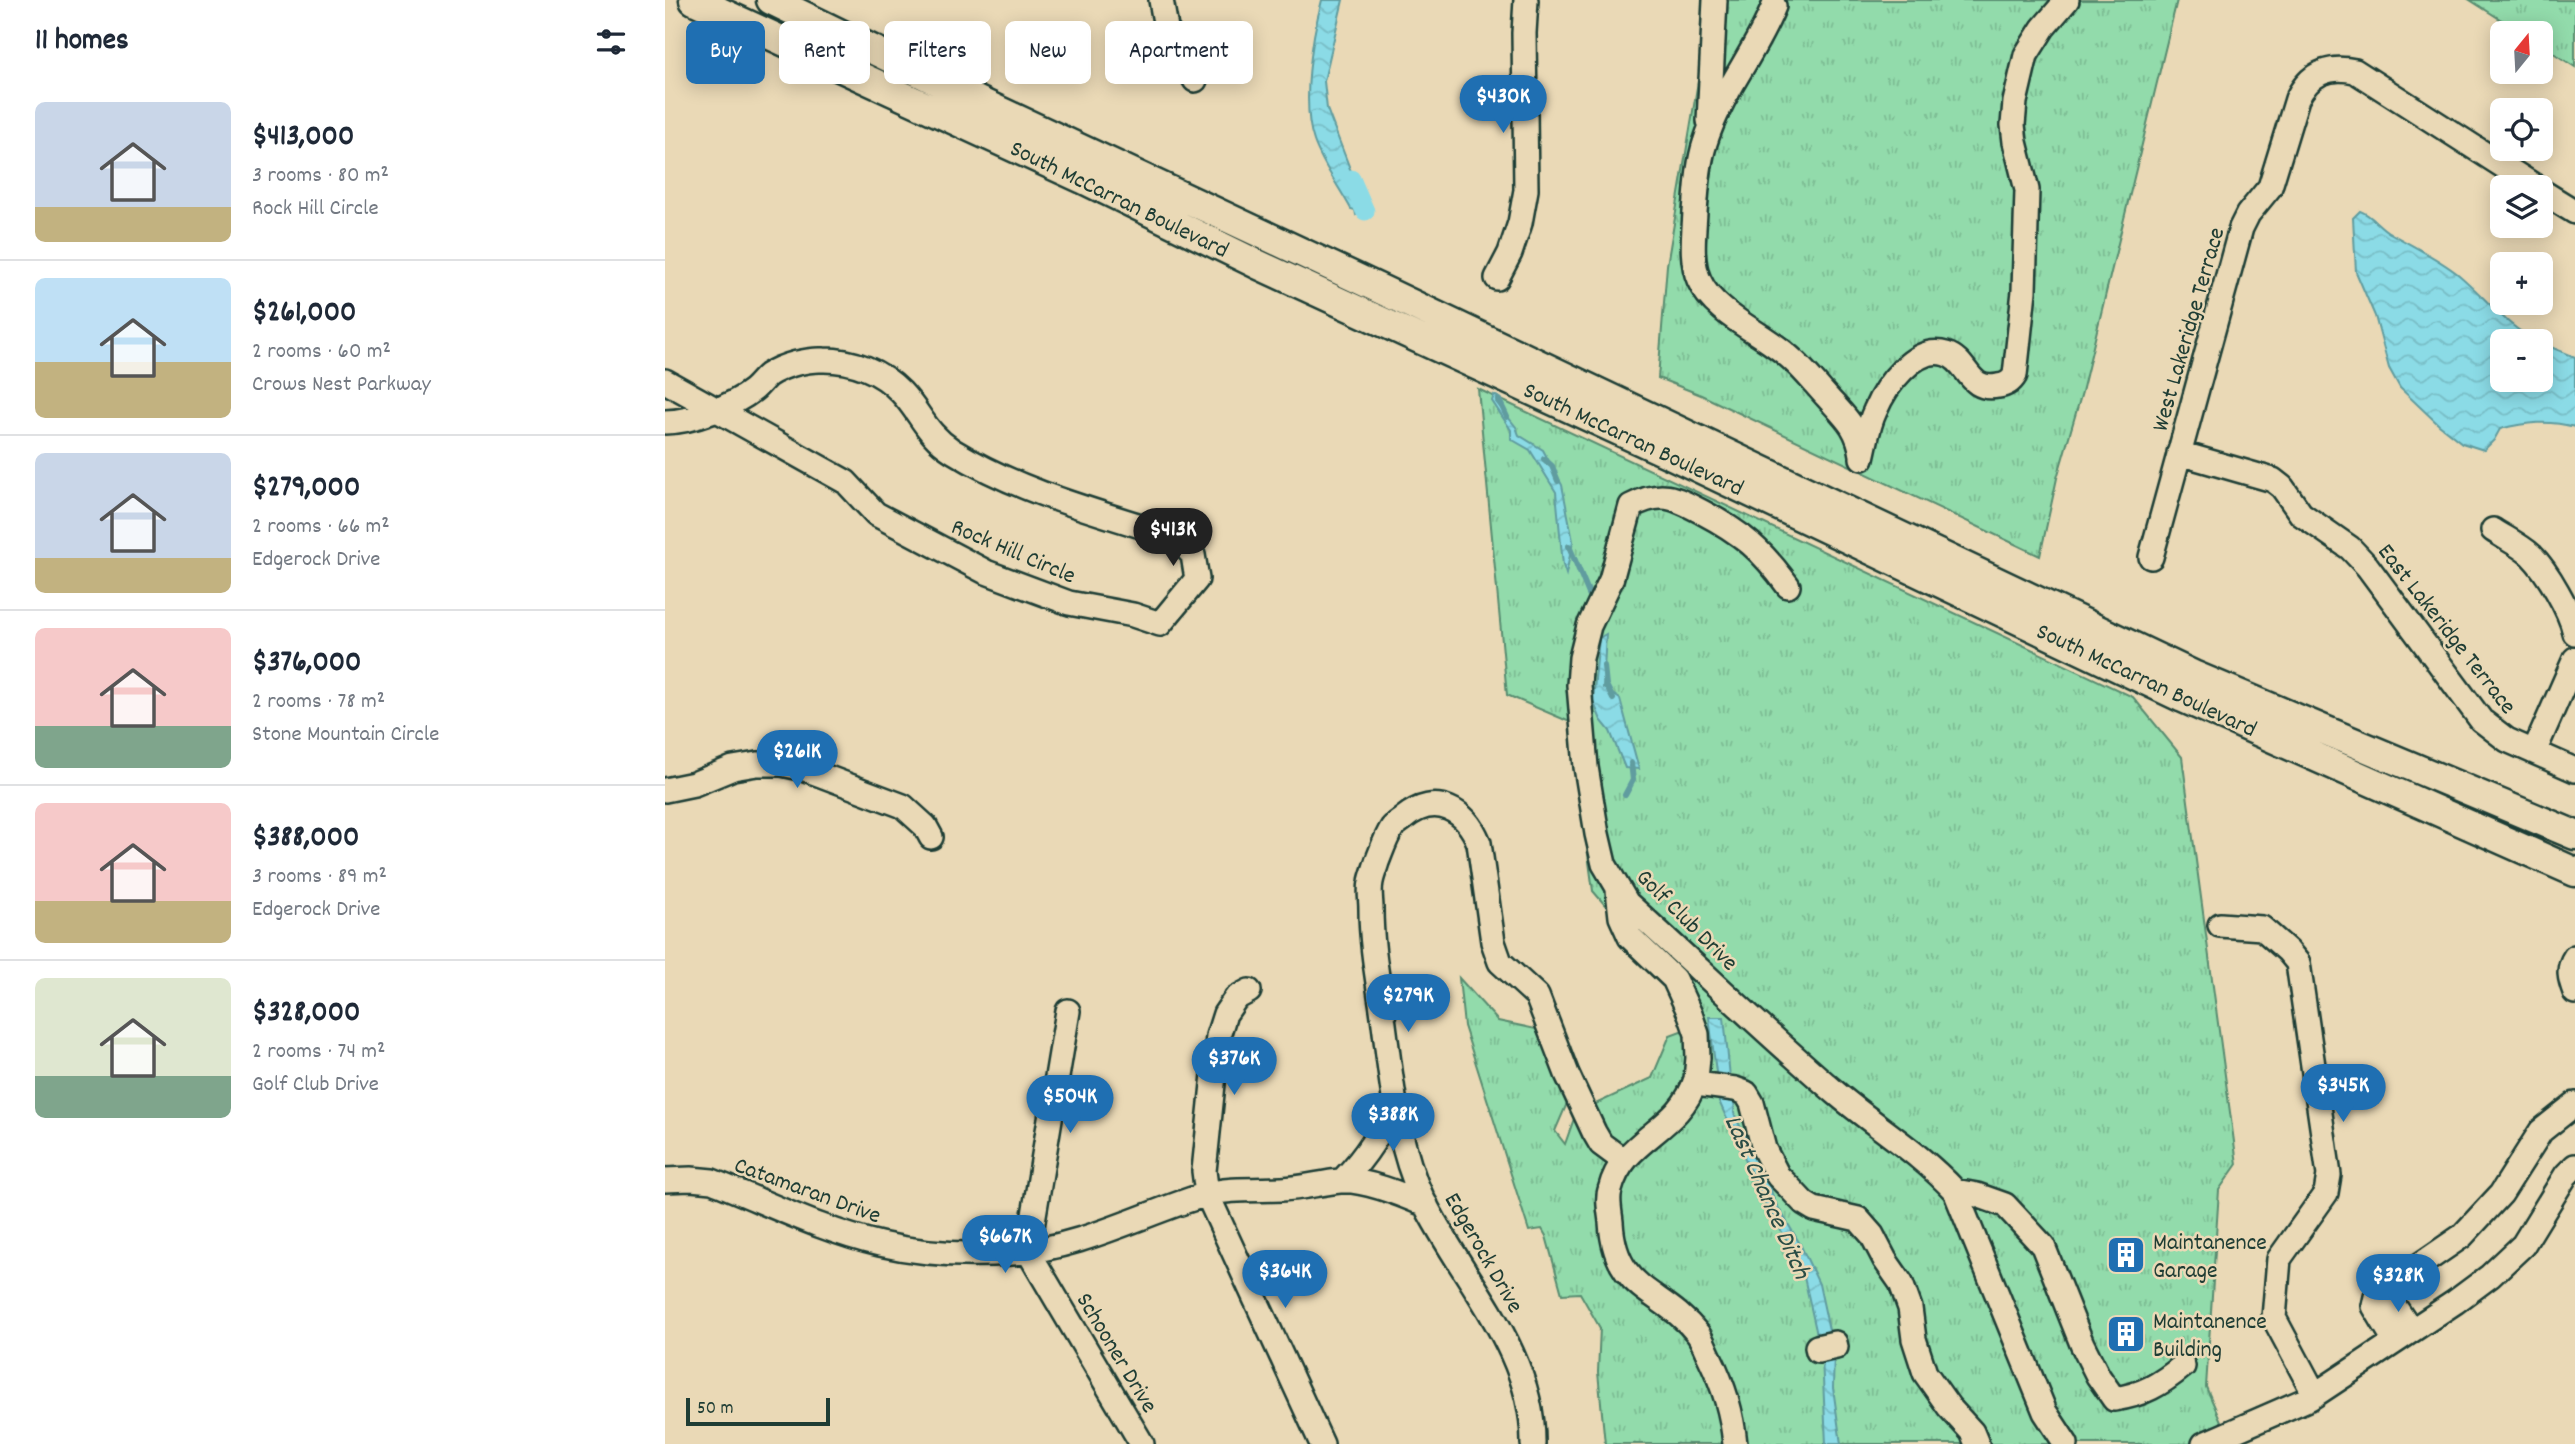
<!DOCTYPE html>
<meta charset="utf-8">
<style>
body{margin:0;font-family:Dekko,sans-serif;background:#f2f2f3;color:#1f2937;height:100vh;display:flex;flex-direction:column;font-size:26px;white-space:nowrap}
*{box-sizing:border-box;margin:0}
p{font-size:23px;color:#747a83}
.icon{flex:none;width:38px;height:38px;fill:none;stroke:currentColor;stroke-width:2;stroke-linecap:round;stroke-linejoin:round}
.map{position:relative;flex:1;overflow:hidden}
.drawer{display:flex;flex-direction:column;background:#fff;width:665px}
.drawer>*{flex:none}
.guide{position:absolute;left:21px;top:21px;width:665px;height:63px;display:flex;gap:14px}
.needle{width:46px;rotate:18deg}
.tools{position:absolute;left:1825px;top:21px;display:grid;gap:14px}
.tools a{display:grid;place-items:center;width:63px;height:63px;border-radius:10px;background:#fff;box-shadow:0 4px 18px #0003;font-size:35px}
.scale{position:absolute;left:21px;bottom:18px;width:144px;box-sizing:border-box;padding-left:7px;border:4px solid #1f3d34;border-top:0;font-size:19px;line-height:24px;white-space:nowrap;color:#1f3d34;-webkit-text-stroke:5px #ead9b6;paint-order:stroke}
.price{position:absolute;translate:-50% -60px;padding:0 16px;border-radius:24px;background:#1f6fb2;color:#fff;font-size:23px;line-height:46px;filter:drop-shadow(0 2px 4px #0008)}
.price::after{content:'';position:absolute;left:50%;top:42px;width:21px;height:16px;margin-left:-10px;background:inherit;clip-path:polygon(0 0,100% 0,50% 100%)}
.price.current{background:#222;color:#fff}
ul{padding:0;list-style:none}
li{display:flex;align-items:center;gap:21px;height:175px;padding:0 35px}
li+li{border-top:2px solid #e0e1e3}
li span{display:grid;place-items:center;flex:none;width:196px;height:140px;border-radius:10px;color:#555}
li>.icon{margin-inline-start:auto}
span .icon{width:84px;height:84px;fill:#fffc;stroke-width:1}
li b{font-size:30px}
h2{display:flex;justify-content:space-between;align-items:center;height:84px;padding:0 35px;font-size:30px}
.pill{padding:0 24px;border-radius:10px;background:#fff;box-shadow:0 4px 18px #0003;font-size:24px;line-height:63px}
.pill.current{background:#1f6fb2;color:#fff}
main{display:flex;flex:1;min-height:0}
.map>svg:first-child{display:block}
.grass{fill:url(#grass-tufts);stroke:#588c70;stroke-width:2}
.water{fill:url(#water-waves);stroke:#609c9f;stroke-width:2}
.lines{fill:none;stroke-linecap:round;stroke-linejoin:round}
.stream{stroke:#609c9f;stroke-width:6}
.canal{stroke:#8bdbe6;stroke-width:19}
.minor-casing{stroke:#1f3d34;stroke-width:28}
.major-casing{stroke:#1f3d34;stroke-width:33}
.minor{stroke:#ead9b6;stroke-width:23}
.major{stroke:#ead9b6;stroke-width:28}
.labels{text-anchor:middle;stroke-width:5;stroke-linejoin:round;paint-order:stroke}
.street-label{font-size:24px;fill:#1f3d34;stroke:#ead9b6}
.poi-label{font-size:24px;fill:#1f3d34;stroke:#ead9b6;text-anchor:start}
.water-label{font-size:26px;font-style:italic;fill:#2a4d46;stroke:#ead9b6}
</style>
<main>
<section class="drawer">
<h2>11 homes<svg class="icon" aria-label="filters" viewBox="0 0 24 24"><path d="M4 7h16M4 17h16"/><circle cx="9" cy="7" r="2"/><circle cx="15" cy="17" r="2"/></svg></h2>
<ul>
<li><span style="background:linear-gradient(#c9d6e8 75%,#c2b280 0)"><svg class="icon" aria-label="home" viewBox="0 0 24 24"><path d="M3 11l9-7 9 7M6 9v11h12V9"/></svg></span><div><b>$413,000</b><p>3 rooms · 80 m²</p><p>Rock Hill Circle</p></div></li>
<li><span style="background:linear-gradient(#bfe0f5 60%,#c2b280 0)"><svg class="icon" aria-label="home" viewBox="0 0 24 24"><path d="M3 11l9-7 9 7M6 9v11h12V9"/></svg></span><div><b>$261,000</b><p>2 rooms · 60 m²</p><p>Crows Nest Parkway</p></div></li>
<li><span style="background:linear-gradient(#c9d6e8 75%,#c2b280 0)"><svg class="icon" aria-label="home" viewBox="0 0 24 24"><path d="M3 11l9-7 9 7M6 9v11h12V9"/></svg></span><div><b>$279,000</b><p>2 rooms · 66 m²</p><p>Edgerock Drive</p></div></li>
<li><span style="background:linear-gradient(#f6c9c9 70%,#7fa58c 0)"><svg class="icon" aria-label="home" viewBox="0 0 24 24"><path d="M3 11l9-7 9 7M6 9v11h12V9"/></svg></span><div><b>$376,000</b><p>2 rooms · 78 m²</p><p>Stone Mountain Circle</p></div></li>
<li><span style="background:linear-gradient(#f6c9c9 70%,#c2b280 0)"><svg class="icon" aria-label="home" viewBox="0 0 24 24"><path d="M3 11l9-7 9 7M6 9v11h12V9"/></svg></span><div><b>$388,000</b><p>3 rooms · 89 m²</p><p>Edgerock Drive</p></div></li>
<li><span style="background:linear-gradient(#dfe7d0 70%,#7fa58c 0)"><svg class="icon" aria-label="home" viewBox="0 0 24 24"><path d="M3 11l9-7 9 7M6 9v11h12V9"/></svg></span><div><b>$328,000</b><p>2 rooms · 74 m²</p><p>Golf Club Drive</p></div></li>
</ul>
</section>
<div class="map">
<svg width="1910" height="1444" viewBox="0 0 1910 1444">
<defs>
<pattern id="grass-tufts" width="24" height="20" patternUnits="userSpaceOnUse" patternTransform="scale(1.75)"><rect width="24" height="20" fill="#92dbab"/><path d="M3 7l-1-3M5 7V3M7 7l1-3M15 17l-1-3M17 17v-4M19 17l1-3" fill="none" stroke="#7dbd94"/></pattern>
<pattern id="water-waves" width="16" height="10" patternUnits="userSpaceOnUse" patternTransform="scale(1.75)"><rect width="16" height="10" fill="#8bdbe6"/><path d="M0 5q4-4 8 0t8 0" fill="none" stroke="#78bdc6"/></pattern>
</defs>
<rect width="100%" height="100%" fill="#ead9b6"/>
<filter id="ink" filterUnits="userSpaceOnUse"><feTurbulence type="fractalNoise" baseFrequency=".0143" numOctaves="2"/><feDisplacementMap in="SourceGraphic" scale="14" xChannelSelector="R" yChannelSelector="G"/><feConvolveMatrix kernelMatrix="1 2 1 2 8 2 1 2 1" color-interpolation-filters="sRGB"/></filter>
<g filter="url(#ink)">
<path class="grass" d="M 1042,0 L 1512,0 L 1417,392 L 1392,478 L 1375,556 L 1036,395 L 993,378 L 1002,265 L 1038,52 Z
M 1805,0 L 1910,0 L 1910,67 L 1876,45 L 1876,33 L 1857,33 Z
M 813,389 L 1468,697 L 1517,757 L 1572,1164 L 1554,1190 L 1541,1387 L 1566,1444 L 940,1444 L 933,1372 L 935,1328 L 915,1293 L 897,1294 L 881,1236 L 877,1229 L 864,1231 L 799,1026 L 794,978 L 833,1021 L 871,1029 L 903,1101 L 890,1131 L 900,1144 L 911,1113 L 987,1078 L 1005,1035 L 1040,1022 L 928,891 L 905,722 L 842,695 Z"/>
<path class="water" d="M 657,0 L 678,0 L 659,81 L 662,109 L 697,200 L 695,208 L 697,212 L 691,215 L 690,210 L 686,209 C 674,187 657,164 649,141 C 636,105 647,37 657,0 Z
M 1695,211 C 1707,215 1714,227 1725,233 C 1749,247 1773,258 1794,275 C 1819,296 1843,328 1872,341 L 1838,341 L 1838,380 L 1876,380 L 1876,343 L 1910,357 L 1910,427 C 1884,420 1861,422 1835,429 L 1829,440 L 1819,450 L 1797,443 L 1774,425 L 1735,388 L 1724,368 L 1710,316 L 1691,272 L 1688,218 Z
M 829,395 L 833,397 L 831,402 L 851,427 L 854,435 L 878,450 L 897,485 L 908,541 L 901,574 L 898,565 L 891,492 L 865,450 L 846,439 L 846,430 L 827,401 Z
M 941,634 L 938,688 L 955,699 L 974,769 L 960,768 L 945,731 L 936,720 L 928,701 L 934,638 Z
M 1044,1017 L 1059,1017 L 1065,1077 L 1052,1080 Z
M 1070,1095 L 1069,1113 L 1074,1124 L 1096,1162 L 1110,1202 L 1135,1244 L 1154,1284 L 1169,1353 L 1168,1388 L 1176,1444 L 1161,1444 L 1157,1357 L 1139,1277 L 1124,1244 L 1098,1200 L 1053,1099 Z"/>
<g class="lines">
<path class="stream" d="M 834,400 L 842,417
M 879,459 L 887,466 L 893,481
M 904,546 L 924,594
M 939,666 L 941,685 L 948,699
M 960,795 L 968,780 L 966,763"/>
<path class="canal" d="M 686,179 L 700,211"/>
<g class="minor-casing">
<path id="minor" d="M 496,0 L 501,28 L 530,80
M 1109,6 C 1090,54 1055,94 1040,143 C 1033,164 1032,189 1030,212 C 1029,234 1025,259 1034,280 C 1048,313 1096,332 1122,355 C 1137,367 1149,383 1162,397 C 1180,417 1193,427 1197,455
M 1044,121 L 1050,0
M 1876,191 L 1910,212
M 832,278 L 845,253 L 855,223 L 861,190 L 859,33 L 861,0
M 0,381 L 181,482 L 211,514 L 321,572 L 404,603 L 468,615 L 495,624 L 532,579 L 528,555 L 511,537 C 436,513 356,493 288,451 C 260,433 256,413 236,392 C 216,371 188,360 159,360 C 143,359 118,365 103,375 C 98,379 94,385 88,390 C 68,406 26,422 0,422
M 1514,453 L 1608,480 L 1617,487 L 1636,514 L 1685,548 L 1702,566 L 1816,720 L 1842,740 L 1910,770
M 1197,458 C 1201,442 1203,425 1210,411 C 1220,387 1250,344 1281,354 C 1304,361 1302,392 1333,386 C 1341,385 1346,382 1350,375 L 1359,291 L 1362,190 L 1350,142 L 1348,125 L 1350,102 L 1361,55 L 1378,28 L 1402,0
M 1828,530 C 1840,538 1855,545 1866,555 C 1882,571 1905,610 1910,633
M 1486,557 L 1576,228 L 1583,214 L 1605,187 L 1632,99 C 1644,74 1663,65 1690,71 L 1871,187
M 1123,586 C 1097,550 1077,533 1037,512 C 1009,497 996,490 966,506 L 946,580 L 924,626 L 916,658 L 914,685 L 921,767 L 932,834 L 939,864 L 962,903 C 1032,966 1099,1032 1171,1093 C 1211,1127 1254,1152 1290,1191 L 1380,1412 L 1401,1444
M 1869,752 L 1910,659
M 0,790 L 29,784 L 68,768 L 92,764 L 117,764 L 140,769 L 238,806 L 260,826 L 266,837
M 953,890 L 956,917 L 965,937 L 1009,979 L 1025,1014 L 1032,1034 L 1033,1058 L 1031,1079 L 1039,1085 L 1070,1089 L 1081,1093 L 1087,1103 L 1099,1149 L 1113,1176 L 1123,1186 L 1139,1203 L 1149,1209 L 1193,1219 L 1207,1235 L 1220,1260 L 1236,1283 L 1245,1308 L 1249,1339 L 1260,1373 L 1284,1407 L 1307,1432 L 1312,1444
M 1555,925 L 1597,928 L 1623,951 L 1633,963 L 1664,1175 L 1661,1193 L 1614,1259 L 1609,1318 L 1650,1395
M 1910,957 C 1902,969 1905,979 1910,992
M 584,991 L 571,998 L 560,1014 L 553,1036 L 539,1171 L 542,1194 L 657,1444
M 403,1011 L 363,1251 L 477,1444
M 1031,1079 C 1014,1133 958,1137 945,1190 C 942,1199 945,1212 946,1222 C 950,1293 996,1288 1033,1334 C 1038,1341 1041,1350 1045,1358 C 1059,1387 1067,1412 1070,1444
M 0,1180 L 26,1179 L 47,1181 C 103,1203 158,1231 215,1244 C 258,1254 303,1256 347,1253 C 415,1248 475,1215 539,1195 C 563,1188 592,1190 617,1189 C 637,1188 656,1183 675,1181 C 700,1179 738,1195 761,1205
M 677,1181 C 701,1156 718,1131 729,1098
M 1290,1191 L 1312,1195 L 1340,1205 L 1378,1246 L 1417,1344 L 1433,1376 L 1449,1399 C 1478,1395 1496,1384 1518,1366
M 1723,1289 L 1711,1297 L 1709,1306 L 1730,1341
M 1746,1331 L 1724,1298 L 1723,1289 L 1727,1284 L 1797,1236 L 1836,1194 L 1876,1131 L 1910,1104
M 1170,1343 L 1171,1347 L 1153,1351 L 1152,1347 Z
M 868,1444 C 869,1351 796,1278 758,1200 C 730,1141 726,1073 717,1009 C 712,975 706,943 706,909 C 706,900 704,891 706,882 C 707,876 710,869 712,862 C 716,852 721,837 727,828 C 730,824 736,821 739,818 C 771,792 801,810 814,843 L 828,942 L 835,962 L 872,996 L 902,1074 L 929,1132 L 936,1144 L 959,1161
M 1539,1444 L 1645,1398 L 1790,1302 L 1825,1276 L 1858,1245 L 1901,1175 L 1910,1166"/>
</g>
<g class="major-casing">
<path id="major" d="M 29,0 L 418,179 L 592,264 L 1009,456 L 1518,698 L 1910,872
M 106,0 L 311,100 L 717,290 L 1528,675 L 1910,835"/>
</g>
<use href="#minor" class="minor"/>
<use href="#major" class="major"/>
</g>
</g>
<defs>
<g id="building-square" transform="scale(2.0125)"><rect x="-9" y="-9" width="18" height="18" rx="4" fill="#1f6fb2" stroke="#ead9b6"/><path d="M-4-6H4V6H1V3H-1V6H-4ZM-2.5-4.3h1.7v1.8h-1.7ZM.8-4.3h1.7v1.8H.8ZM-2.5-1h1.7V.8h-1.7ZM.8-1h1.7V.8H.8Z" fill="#fff"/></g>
</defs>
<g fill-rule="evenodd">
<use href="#building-square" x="1461" y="1255"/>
<use href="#building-square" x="1461" y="1334"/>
</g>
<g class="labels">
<g class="street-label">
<text transform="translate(455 198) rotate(26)" y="8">South McCarran Boulevard</text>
<text transform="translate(1522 329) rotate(-74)" y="8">West Lakeridge Terrace</text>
<text transform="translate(969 438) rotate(25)" y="8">South McCarran Boulevard</text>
<text transform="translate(349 550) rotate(23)" y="8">Rock Hill Circle</text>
<text transform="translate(1783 628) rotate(52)" y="8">East Lakeridge Terrace</text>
<text transform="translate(1482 679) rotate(25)" y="8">South McCarran Boulevard</text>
<text transform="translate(1023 919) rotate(45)" y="8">Golf Club Drive</text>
<text transform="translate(143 1189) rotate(20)" y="8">Catamaran Drive</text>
<text transform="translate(820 1252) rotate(60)" y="8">Edgerock Drive</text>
<text transform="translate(453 1352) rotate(59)" y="8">Schooner Drive</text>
</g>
<g class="poi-label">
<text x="1488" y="1249">Maintanence<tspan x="1488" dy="28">Garage</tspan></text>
<text x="1488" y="1328">Maintanence<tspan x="1488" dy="28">Building</tspan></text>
</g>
<g class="water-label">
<text transform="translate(1104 1196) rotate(66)" y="9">Last Chance Ditch</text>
</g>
</g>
</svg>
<div class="tools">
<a><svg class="needle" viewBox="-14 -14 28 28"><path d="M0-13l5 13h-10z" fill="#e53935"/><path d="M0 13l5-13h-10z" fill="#747a83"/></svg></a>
<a><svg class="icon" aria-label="locate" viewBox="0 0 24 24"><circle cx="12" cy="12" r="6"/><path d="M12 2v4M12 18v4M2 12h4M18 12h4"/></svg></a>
<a><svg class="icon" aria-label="layers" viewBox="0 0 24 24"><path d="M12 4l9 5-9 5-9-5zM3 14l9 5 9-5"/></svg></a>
<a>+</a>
<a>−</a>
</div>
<div class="scale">50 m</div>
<b class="price" style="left:838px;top:135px">$430K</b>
<b class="price current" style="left:508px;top:568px">$413K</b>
<b class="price" style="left:132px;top:790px">$261K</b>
<b class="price" style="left:743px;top:1034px">$279K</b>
<b class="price" style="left:569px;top:1097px">$376K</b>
<b class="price" style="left:1678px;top:1124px">$345K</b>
<b class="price" style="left:405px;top:1135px">$504K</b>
<b class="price" style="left:728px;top:1153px">$388K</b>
<b class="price" style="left:340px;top:1275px">$667K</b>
<b class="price" style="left:620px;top:1310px">$364K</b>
<b class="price" style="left:1733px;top:1314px">$328K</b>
<div class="guide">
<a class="pill current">Buy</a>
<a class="pill">Rent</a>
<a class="pill">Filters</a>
<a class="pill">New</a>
<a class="pill">Apartment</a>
</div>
</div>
</main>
